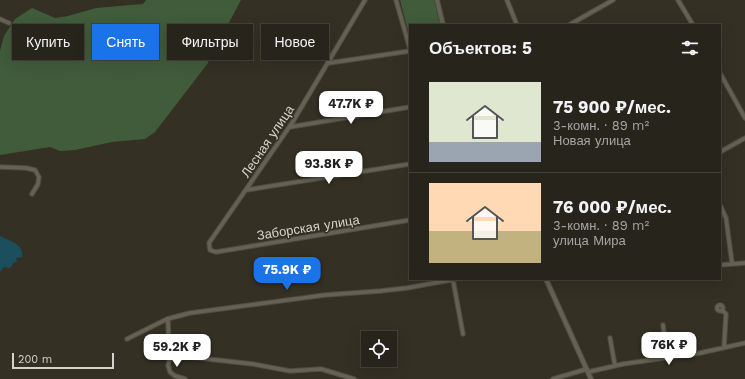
<!DOCTYPE html>
<html lang="ru">
<meta charset="utf-8">
<style>
body{margin:0;font-family:"Work Sans",sans-serif;background:#2f2c24;color:#f1f3f6;height:100vh;display:flex;flex-direction:column;font-size:15px;white-space:nowrap}
*{box-sizing:border-box;margin:0}
p{font-size:13px;color:#a4a4a3}
.icon{flex:none;width:22px;height:22px;fill:none;stroke:currentColor;stroke-width:2;stroke-linecap:round;stroke-linejoin:round}
.map{position:relative;flex:1;overflow:hidden}
.panel{position:absolute;left:409px;top:24px;width:312px;height:256px;display:flex;flex-direction:column;background:#27241b;border-radius:0px;box-shadow:0 4px 16px #0002,0 0 0 1px #43413a}
.panel>*{flex:none}
.top-card{position:absolute;left:12px;top:24px;width:337px;height:36px;display:flex;gap:8px}
.buttons{position:absolute;left:361px;top:331px;display:grid;gap:8px}
.buttons a{display:grid;place-items:center;width:36px;height:36px;border-radius:0px;background:#27241b;box-shadow:0 4px 16px #0002,0 0 0 1px #43413a;font-size:20px}
.scale{position:absolute;left:12px;bottom:10px;width:102px;box-sizing:border-box;padding-left:4px;border:2px solid #d5d3cb;border-top:0;font-size:11px;line-height:14px;white-space:nowrap;color:#d5d3cb;-webkit-text-stroke:3px #343024;paint-order:stroke}
.price{position:absolute;translate:-50% -34px;padding:0 9px;border-radius:8px;background:#fff;color:#222;font-size:13px;line-height:26px;filter:drop-shadow(0 1px 2px #0008)}
.price::after{content:'';position:absolute;left:50%;top:24px;width:12px;height:9px;margin-left:-6px;background:inherit;clip-path:polygon(0 0,100% 0,50% 100%)}
.price.current{background:#1a73e8;color:#fff}
ul{padding:0;list-style:none}
li{display:flex;align-items:center;gap:12px;height:100px;padding:0 20px}
li+li{border-top:1px solid #43413a}
li span{display:grid;place-items:center;flex:none;width:112px;height:80px;border-radius:0px;color:#555}
li>.icon{margin-inline-start:auto}
span .icon{width:48px;height:48px;fill:#fffc;stroke-width:1}
li b{font-size:17px}
h2{display:flex;justify-content:space-between;align-items:center;height:48px;padding:0 20px;font-size:17px}
.tag{padding:0 14px;border-radius:0px;background:#27241b;box-shadow:0 4px 16px #0002,0 0 0 1px #43413a;font-size:14px;line-height:36px}
.tag.current{background:#1a73e8;color:#fff}
.map>svg:first-child{display:block}
.green{fill:#405c3b}
.water{fill:#1b4f5d}
.lines{fill:none;stroke-linecap:round;stroke-linejoin:round}
.minor-casing{stroke:#4f4c41;stroke-width:5.5}
.tertiary-casing{stroke:#4f4c41;stroke-width:6}
.minor{stroke:#656254;stroke-width:3.5}
.tertiary{stroke:#656254;stroke-width:4}
.labels{text-anchor:middle;stroke-width:3;stroke-linejoin:round;paint-order:stroke}
.street-label{font-size:13px;fill:#d5d3cb;stroke:#343024}
</style>
<div class="map">
<svg width="745" height="379" viewBox="0 0 745 379">
<rect width="100%" height="100%" fill="#343024"/>
<path class="green" d="M 146,0 L 241,0 L 224,32 L 210,55 L 208,63 L 155,132 L 145,139 L 112,142 L 75,150 L 60,151 L 50,147 L 0,155 L 0,51 L 4,36 L 15,19 L 32,8 L 55,18 L 68,16 L 96,8 L 143,4 Z
M 400,0 L 434,0 L 440,25 L 410,25 L 410,38 Z"/>
<path class="water" d="M 0,236 C 10,241 24,244 22,257 L 16,258 L 17,262 L 13,263 L 11,267 L 8,268 L 4,267 L 0,272 Z"/>
<g class="lines">
<g class="minor-casing">
<path id="minor" d="M 365,0 L 292,123 L 209,243 L 210,250 L 216,252 L 410,220
M 396,0 L 410,49
M 507,0 L 517,25
M 678,0 L 693,25
M 0,19 L 9,23
M 569,25 L 613,0
M 329,63 L 410,51
M 720,73 L 745,118
M 290,127 L 410,107
M 720,152 L 745,138
M 0,167 L 26,168 L 35,170 L 39,177 L 38,184 L 32,194
M 246,190 L 410,164
M 720,205 L 726,218 L 732,263
M 720,265 L 745,263
M 453,280 L 463,334
M717 308a3 3 0 1 1 6 0a3 3 0 1 1-6 0Z
M 722,310 L 726,314 L 724,347
M 167,319 L 168,321 L 169,351 L 171,355 L 253,364 L 290,371 L 321,369 L 354,379
M 663,325 L 667,358
M 610,338 L 615,366
M 127,339 L 167,319 L 190,313 L 325,295 L 380,291 L 407,288 L 456,279
M 171,355 L 168,365 L 170,372 L 175,376 L 185,379
M 588,372 L 623,364 L 700,353 L 745,343
M 553,379 L 587,369"/>
</g>
<g class="tertiary-casing">
<path id="tertiary" d="M 437,0 L 443,25
M 546,279 L 591,379"/>
</g>
<use href="#minor" class="minor"/>
<use href="#tertiary" class="tertiary"/>
</g>
<g class="labels">
<g class="street-label">
<text transform="translate(267 141) rotate(-56)" y="5">Лесная улица</text>
<text transform="translate(308 227) rotate(-9)" y="5">Заборская улица</text>
</g>
</g>
</svg>
<div class="buttons">
<a><svg class="icon" aria-label="locate" viewBox="0 0 24 24"><circle cx="12" cy="12" r="6"/><path d="M12 2v4M12 18v4M2 12h4M18 12h4"/></svg></a>
</div>
<div class="scale">200 m</div>
<b class="price" style="left:351px;top:125px">47.7K ₽</b>
<b class="price" style="left:329px;top:185px">93.8K ₽</b>
<b class="price current" style="left:287px;top:291px">75.9K ₽</b>
<b class="price" style="left:669px;top:366px">76K ₽</b>
<b class="price" style="left:177px;top:368px">59.2K ₽</b>
<div class="top-card">
<a class="tag">Купить</a>
<a class="tag current">Снять</a>
<a class="tag">Фильтры</a>
<a class="tag">Новое</a>
</div>
<section class="panel">
<h2>Объектов: 5<svg class="icon" aria-label="filters" viewBox="0 0 24 24"><path d="M4 7h16M4 17h16"/><circle cx="9" cy="7" r="2"/><circle cx="15" cy="17" r="2"/></svg></h2>
<ul>
<li><span style="background:linear-gradient(#dfe7d0 75%,#9aa5b1 0)"><svg class="icon" aria-label="home" viewBox="0 0 24 24"><path d="M3 11l9-7 9 7M6 9v11h12V9"/></svg></span><div><b>75 900 ₽/мес.</b><p>3-комн. · 89 m²</p><p>Новая улица</p></div></li>
<li><span style="background:linear-gradient(#ffd9b3 60%,#c2b280 0)"><svg class="icon" aria-label="home" viewBox="0 0 24 24"><path d="M3 11l9-7 9 7M6 9v11h12V9"/></svg></span><div><b>76 000 ₽/мес.</b><p>3-комн. · 89 m²</p><p>улица Мира</p></div></li>
</ul>
</section>
</div>
